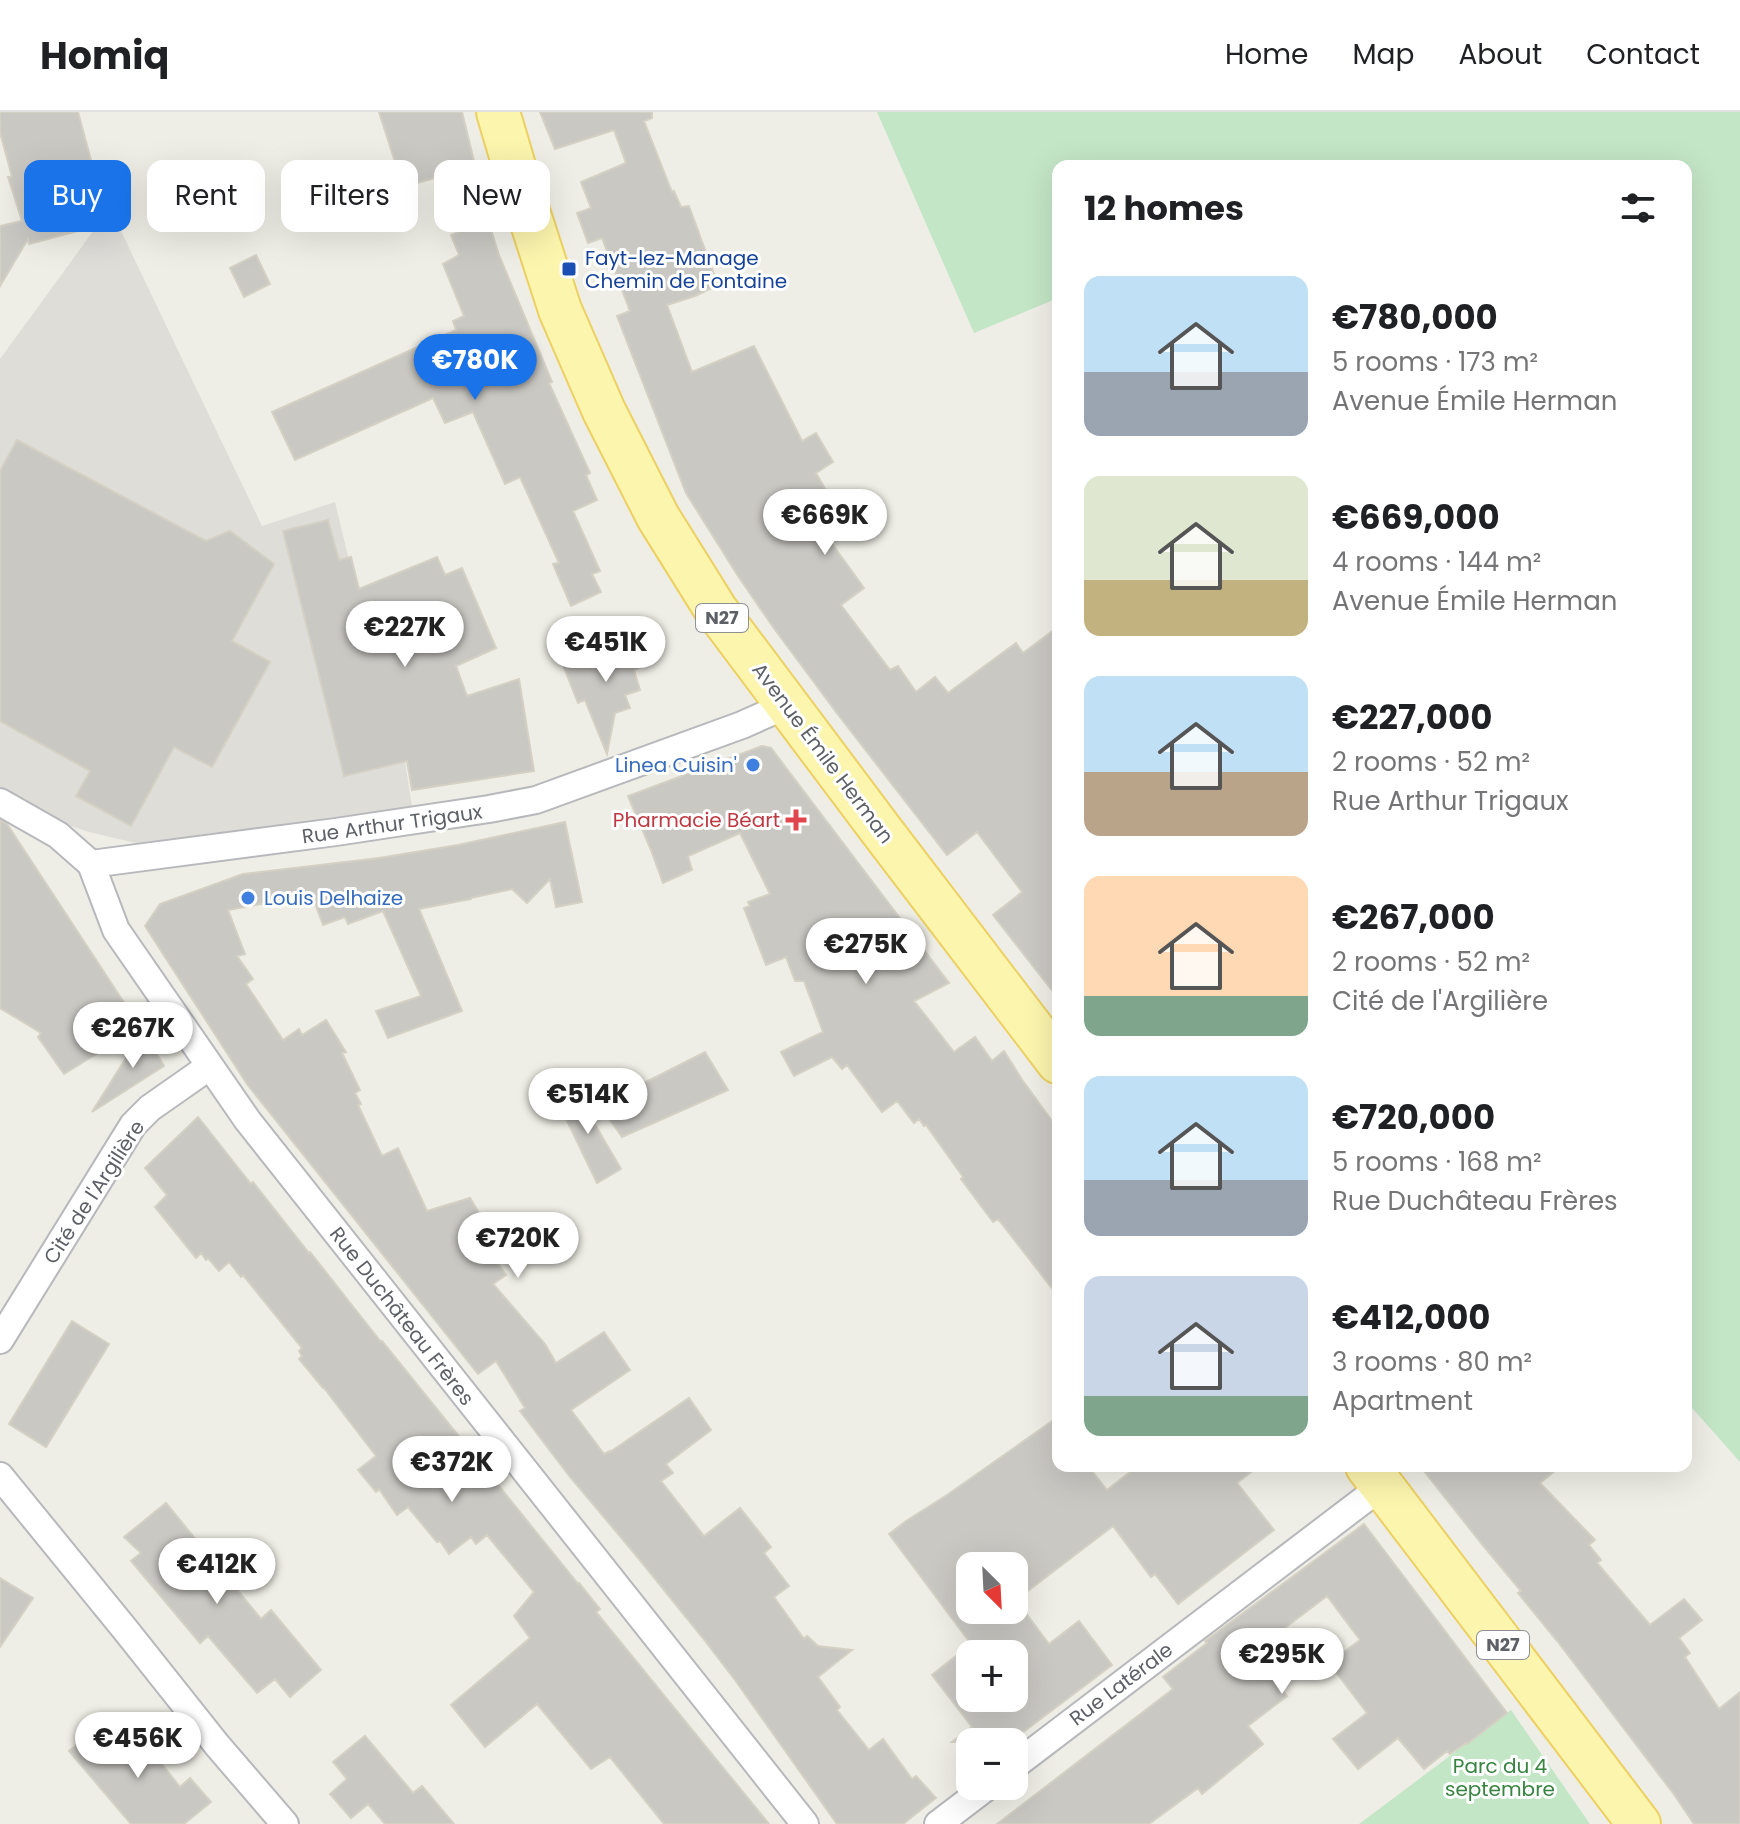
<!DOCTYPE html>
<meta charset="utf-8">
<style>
body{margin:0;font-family:Poppins,sans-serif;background:#f2f2f2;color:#202124;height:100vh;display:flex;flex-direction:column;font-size:30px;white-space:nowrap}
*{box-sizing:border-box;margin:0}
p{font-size:26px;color:#757577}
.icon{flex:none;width:44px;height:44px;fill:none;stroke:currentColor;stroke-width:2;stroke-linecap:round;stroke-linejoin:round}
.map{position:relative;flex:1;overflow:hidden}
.drawer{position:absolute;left:1052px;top:48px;width:640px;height:1312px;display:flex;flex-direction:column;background:#fff;border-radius:16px;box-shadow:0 8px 32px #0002}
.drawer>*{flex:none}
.hud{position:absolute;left:24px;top:48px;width:760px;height:72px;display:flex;gap:16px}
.needle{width:52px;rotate:156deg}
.tools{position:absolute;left:956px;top:1440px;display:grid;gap:16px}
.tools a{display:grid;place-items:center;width:72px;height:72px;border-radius:16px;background:#fff;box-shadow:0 8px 32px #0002;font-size:40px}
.price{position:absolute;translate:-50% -68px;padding:0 18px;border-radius:28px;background:#fff;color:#222;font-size:26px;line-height:52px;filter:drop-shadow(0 2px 4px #0008)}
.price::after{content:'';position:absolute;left:50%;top:48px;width:24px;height:18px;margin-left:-12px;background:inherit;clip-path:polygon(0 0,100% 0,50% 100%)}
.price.active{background:#1a73e8;color:#fff}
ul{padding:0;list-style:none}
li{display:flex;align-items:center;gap:24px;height:200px;padding:0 32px}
li span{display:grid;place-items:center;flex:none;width:224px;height:160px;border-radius:16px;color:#555}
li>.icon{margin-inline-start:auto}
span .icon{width:96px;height:96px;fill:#fffc;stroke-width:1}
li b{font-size:34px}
h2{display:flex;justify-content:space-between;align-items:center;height:96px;padding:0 32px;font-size:34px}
.pill{padding:0 28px;border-radius:16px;background:#fff;box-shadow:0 8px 32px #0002;font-size:28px;line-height:72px}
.pill.active{background:#1a73e8;color:#fff}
header{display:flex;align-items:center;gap:48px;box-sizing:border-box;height:112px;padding:0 40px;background:#fff;border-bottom:2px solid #e0e0e0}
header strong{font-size:38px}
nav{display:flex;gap:44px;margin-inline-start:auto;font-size:28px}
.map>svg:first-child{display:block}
.industrial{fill:#deddd8}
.green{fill:#c3e6c6}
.building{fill:#cac8c3;stroke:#d4d0c4;stroke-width:2;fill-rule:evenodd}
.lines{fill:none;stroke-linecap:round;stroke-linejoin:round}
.minor-casing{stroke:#b6b8bc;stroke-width:30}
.primary-casing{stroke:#edd061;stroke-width:46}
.minor{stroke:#fff;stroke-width:26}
.primary{stroke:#fcf5ae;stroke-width:42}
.transit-dot{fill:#1a4fb4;stroke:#fff;stroke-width:3}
.shop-dot{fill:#3f7fe0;stroke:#fff;stroke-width:3}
.health-dot{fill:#e0444e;stroke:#fff;stroke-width:3}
.labels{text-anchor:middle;stroke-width:6;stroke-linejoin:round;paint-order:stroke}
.shield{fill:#fff;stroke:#8e9094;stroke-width:2}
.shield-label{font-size:18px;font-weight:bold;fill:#5d6066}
.transit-label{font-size:20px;fill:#164399;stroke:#fff;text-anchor:start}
.street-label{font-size:20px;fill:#5d6066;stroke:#fff}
.shop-label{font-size:20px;fill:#366cbe;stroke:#fff;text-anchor:end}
.health-label{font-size:20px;fill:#be3a42;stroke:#fff;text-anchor:end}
.park-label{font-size:20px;fill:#378340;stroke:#fff}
</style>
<header>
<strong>Homiq</strong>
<nav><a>Home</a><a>Map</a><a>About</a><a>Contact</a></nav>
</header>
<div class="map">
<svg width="1740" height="1712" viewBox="0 0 1740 1712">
<rect width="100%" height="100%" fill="#efeee6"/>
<path class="industrial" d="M 110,96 L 262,414 L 335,390 L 347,440 L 364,495 L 404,643 L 414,708 L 196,732 L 140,732 L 89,720 L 0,690 L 0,247 Z"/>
<path class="green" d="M 877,0 L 1740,0 L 1740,1350 L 1686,1289 L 1686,54 L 1058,54 L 1058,186 L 974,221 Z
M 1511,1598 L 1590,1712 L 1359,1712 Z"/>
<path class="building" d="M 0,0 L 78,0 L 108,111 L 29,132 L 28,127 L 0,174 L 0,114 L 22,109 L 8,65 L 12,65 L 0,20 Z
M 379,0 L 462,0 L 475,53 L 469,55 L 471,64 L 442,73 L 438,65 L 403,75 Z
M 540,0 L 652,0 L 652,6 L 644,9 L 672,80 L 674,79 L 681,95 L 689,94 L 718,173 L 695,184 L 667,193 L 692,260 L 754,234 L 802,329 L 816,321 L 833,350 L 816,361 L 845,411 L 825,422 L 864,476 L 841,493 L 890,558 L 898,554 L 916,580 L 935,565 L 948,581 L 1016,531 L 1023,541 L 1058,515 L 1058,886 L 993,803 L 1022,780 L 977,720 L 947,743 L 836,600 L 773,515 L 738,464 L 686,381 L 617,204 L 630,199 L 602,126 L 588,131 L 577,101 L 591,96 L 581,70 L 626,51 L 614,18 L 555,37 Z
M 488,108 L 499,143 L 552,270 L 549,271 L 590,361 L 586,363 L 597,388 L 573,399 L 600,459 L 592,462 L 601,480 L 571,494 L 553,452 L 559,451 L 520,365 L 505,372 L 473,300 L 445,311 L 433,286 L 295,348 L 272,300 L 456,218 L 453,209 L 464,204 L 443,152 L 459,143 L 451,123 Z
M 256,143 L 270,172 L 244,185 L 230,156 Z
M 17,328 L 206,429 L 230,419 L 274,452 L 232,529 L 270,550 L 212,655 L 174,635 L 131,714 L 76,684 L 90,659 L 0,609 L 0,359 Z
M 328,408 L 339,448 L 351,445 L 359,477 L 437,445 L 445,463 L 462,456 L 496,536 L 456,554 L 467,584 L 519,567 L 534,659 L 412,678 L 407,649 L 344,664 L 283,419 Z
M 634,529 L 643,554 L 634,558 L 640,578 L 625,583 L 630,596 L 615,601 L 607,642 L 585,588 L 578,591 L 563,553 Z
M 762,634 L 771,636 L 949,871 L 914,889 L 954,940 L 975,925 L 992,949 L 1004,939 L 1023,969 L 1058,1017 L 1058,1184 L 998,1107 L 993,1110 L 961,1067 L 963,1065 L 926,1013 L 924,1014 L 919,1007 L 914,1011 L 897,989 L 882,1000 L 847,953 L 842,957 L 832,945 L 794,964 L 781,940 L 823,920 L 804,869 L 795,869 L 786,845 L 766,853 L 744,796 L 750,794 L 748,790 L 770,782 L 740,721 L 688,744 L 692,758 L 663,771 L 651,738 L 628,684 Z
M 0,708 L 7,712 L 140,915 L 64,962 L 38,925 L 41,921 L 0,896 Z
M 565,710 L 582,790 L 556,795 L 550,767 L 527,791 L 512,777 L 471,786 L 471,787 L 419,797 L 462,899 L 388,926 L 376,899 L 421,884 L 383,799 L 348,812 L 345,805 L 323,813 L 312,783 L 228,798 L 245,842 L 237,844 L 253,867 L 246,872 L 283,928 L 299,917 L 302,923 L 326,908 L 346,940 L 342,941 L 360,978 L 355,981 L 361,992 L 358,993 L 382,1044 L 398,1036 L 427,1099 L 470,1086 L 498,1132 L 490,1140 L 506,1163 L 493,1172 L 545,1232 L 556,1251 L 604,1220 L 630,1258 L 571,1298 L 604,1342 L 610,1339 L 610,1340 L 689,1286 L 711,1318 L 666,1352 L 673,1361 L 661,1369 L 704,1424 L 740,1396 L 771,1435 L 764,1441 L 789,1474 L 774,1485 L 804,1527 L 807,1524 L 818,1534 L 852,1538 L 818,1565 L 840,1595 L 837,1598 L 869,1638 L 883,1627 L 912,1667 L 916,1664 L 936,1686 L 903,1712 L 837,1712 L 735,1568 L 702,1525 L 635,1442 L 570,1365 L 520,1299 L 525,1296 L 496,1249 L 478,1262 L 247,972 L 145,814 L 160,792 L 243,762 L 379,746 L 458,733 Z
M 143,919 L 164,954 L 92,1000 Z
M 705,940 L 728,978 L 622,1025 L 598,991 L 646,970 Z
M 573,975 L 621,1057 L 597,1071 L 555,984 Z
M 198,1005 L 251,1072 L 253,1070 L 309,1141 L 310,1140 L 381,1230 L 382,1229 L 578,1472 L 579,1471 L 600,1497 L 596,1500 L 769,1712 L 664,1712 L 610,1645 L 591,1657 L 537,1592 L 485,1635 L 451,1593 L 530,1526 L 514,1504 L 534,1480 L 487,1423 L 476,1432 L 471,1425 L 449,1442 L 440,1429 L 437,1430 L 408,1395 L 397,1403 L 379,1377 L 376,1380 L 358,1358 L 376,1344 L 324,1276 L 323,1276 L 299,1247 L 302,1244 L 299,1239 L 302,1236 L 243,1163 L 241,1165 L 229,1150 L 219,1159 L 208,1146 L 206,1148 L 201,1141 L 196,1146 L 155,1095 L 167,1083 L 145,1056 Z
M 72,1209 L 109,1232 L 46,1335 L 9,1312 Z
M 1058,1305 L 1058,1354 L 1088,1354 L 1107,1378 L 1138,1354 L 1259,1354 L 1237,1371 L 1274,1418 L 1178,1492 L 1155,1462 L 1151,1465 L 1113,1414 L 1016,1488 L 1049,1532 L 1079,1509 L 1112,1553 L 1010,1630 L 952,1630 L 972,1615 L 932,1563 L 971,1532 L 889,1422 L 906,1409 L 947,1383 ZM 970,1454 L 1014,1454 L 1014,1498 L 970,1498 ZM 970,1542 L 1014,1542 L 1014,1586 L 970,1586 Z
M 1420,1354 L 1561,1354 L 1540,1371 L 1595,1428 L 1589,1433 L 1601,1448 L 1597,1451 L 1650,1513 L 1684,1487 L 1702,1508 L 1679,1526 L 1690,1541 L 1685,1545 L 1719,1597 L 1740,1580 L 1740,1712 L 1694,1712 L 1673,1681 L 1558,1530 L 1518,1481 L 1521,1479 L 1481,1431 Z
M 166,1391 L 261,1507 L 271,1498 L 321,1558 L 290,1585 L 275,1567 L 257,1581 L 208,1524 L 200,1531 L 131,1449 L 141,1441 L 124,1425 Z
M 1364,1412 L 1507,1601 L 1467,1632 L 1466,1631 L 1450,1642 L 1447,1639 L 1424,1657 L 1398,1626 L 1358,1657 L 1333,1627 L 1367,1601 L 1329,1551 L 1360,1528 L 1327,1484 L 1253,1540 L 1287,1584 L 1248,1614 L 1263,1632 L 1202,1682 L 1198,1676 L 1149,1712 L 997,1712 L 1173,1577 L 1163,1565 L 1207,1531 L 1205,1529 Z
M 0,1466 L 33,1486 L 0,1535 Z
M 101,1613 L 115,1631 L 133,1616 L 180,1675 L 190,1666 L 211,1690 L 184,1712 L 131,1712 L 69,1639 Z
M 365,1624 L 413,1681 L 422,1674 L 454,1712 L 385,1712 L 368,1692 L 351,1706 L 330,1682 L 347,1667 L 333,1650 Z"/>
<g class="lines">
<g class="minor-casing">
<path id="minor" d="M 0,690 L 58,723 L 91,752 L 336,720 L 489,697 L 536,688 L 742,613 L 787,593
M 91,752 L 116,818 L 248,1009 L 805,1712
M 0,1228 L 133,1013 L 150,996 L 210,954
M 0,1364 L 124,1516 L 217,1633 L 285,1712
M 1014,1654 L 1382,1374
M 938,1712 L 988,1674"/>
</g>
<g class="primary-casing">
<path id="primary" d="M 498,0 L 519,71 L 560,198 L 604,299 L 658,405 L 716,498 L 881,718 L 1058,950
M 1367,1354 L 1639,1712"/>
</g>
<use href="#minor" class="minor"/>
<use href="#primary" class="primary"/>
</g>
<rect class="transit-dot" x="561" y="149" width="16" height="16" rx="4"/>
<g class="shop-dot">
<circle cx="753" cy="653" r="8"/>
<circle cx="248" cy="786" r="8"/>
</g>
<path class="health-dot" d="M792 696h8v8h8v8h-8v8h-8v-8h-8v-8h8z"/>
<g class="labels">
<g class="shield">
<rect x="696" y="492" width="52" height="28" rx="6"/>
<rect x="1477" y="1519" width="52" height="28" rx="6"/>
</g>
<g class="shield-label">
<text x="722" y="512">N27</text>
<text x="1503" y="1539">N27</text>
</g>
<g class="transit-label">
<text x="585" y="153">Fayt-lez-Manage<tspan x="585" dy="23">Chemin de Fontaine</tspan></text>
</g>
<g class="street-label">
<text transform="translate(823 641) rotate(53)" y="7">Avenue Émile Herman</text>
<text transform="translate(392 712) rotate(-8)" y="7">Rue Arthur Trigaux</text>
<text transform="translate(94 1080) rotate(-57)" y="7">Cité de l'Argilière</text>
<text transform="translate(402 1204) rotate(52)" y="7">Rue Duchâteau Frères</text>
<text transform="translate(1121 1572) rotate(-37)" y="7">Rue Latérale</text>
</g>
<g class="shop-label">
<text x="737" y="660">Linea Cuisin'</text>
<text x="264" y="793" text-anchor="start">Louis Delhaize</text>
</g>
<g class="health-label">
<text x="780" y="715">Pharmacie Béart</text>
</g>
<g class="park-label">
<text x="1500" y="1661">Parc du 4<tspan x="1500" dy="23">septembre</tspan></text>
</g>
</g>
</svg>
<div class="tools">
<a><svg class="needle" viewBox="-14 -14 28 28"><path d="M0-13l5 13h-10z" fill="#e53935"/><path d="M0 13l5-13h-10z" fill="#757577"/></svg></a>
<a>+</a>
<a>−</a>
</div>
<b class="price active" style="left:475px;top:290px">€780K</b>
<b class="price" style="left:825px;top:445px">€669K</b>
<b class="price" style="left:405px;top:557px">€227K</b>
<b class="price" style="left:606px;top:572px">€451K</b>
<b class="price" style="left:866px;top:874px">€275K</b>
<b class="price" style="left:133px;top:958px">€267K</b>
<b class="price" style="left:588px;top:1024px">€514K</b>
<b class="price" style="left:518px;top:1168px">€720K</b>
<b class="price" style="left:452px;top:1392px">€372K</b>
<b class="price" style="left:217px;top:1494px">€412K</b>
<b class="price" style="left:1282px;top:1584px">€295K</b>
<b class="price" style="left:138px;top:1668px">€456K</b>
<div class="hud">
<a class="pill active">Buy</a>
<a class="pill">Rent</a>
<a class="pill">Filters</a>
<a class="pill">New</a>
</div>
<section class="drawer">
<h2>12 homes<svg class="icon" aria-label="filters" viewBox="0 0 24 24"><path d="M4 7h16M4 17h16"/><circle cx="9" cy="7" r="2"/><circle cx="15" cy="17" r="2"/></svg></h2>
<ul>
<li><span style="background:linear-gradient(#bfe0f5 60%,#9aa5b1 0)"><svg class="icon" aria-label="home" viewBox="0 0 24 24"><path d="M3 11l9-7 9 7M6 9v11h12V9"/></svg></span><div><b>€780,000</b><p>5 rooms · 173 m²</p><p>Avenue Émile Herman</p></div></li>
<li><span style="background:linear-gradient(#dfe7d0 65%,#c2b280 0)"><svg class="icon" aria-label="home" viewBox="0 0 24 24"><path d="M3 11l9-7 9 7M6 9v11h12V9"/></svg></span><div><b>€669,000</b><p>4 rooms · 144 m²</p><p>Avenue Émile Herman</p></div></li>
<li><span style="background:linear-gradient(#bfe0f5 60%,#b9a48a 0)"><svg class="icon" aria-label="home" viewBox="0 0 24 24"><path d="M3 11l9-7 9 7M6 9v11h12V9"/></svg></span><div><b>€227,000</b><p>2 rooms · 52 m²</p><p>Rue Arthur Trigaux</p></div></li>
<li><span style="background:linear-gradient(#ffd9b3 75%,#7fa58c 0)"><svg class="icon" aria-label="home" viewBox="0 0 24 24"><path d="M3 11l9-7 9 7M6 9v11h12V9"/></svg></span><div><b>€267,000</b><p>2 rooms · 52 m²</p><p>Cité de l'Argilière</p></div></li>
<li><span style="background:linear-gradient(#bfe0f5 65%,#9aa5b1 0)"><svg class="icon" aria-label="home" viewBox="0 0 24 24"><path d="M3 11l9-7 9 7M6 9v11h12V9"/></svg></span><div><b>€720,000</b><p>5 rooms · 168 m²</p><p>Rue Duchâteau Frères</p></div></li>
<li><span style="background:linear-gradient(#c9d6e8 75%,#7fa58c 0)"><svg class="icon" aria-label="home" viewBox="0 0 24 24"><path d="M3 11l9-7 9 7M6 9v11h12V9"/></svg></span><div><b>€412,000</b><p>3 rooms · 80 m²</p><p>Apartment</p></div></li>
</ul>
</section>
</div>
